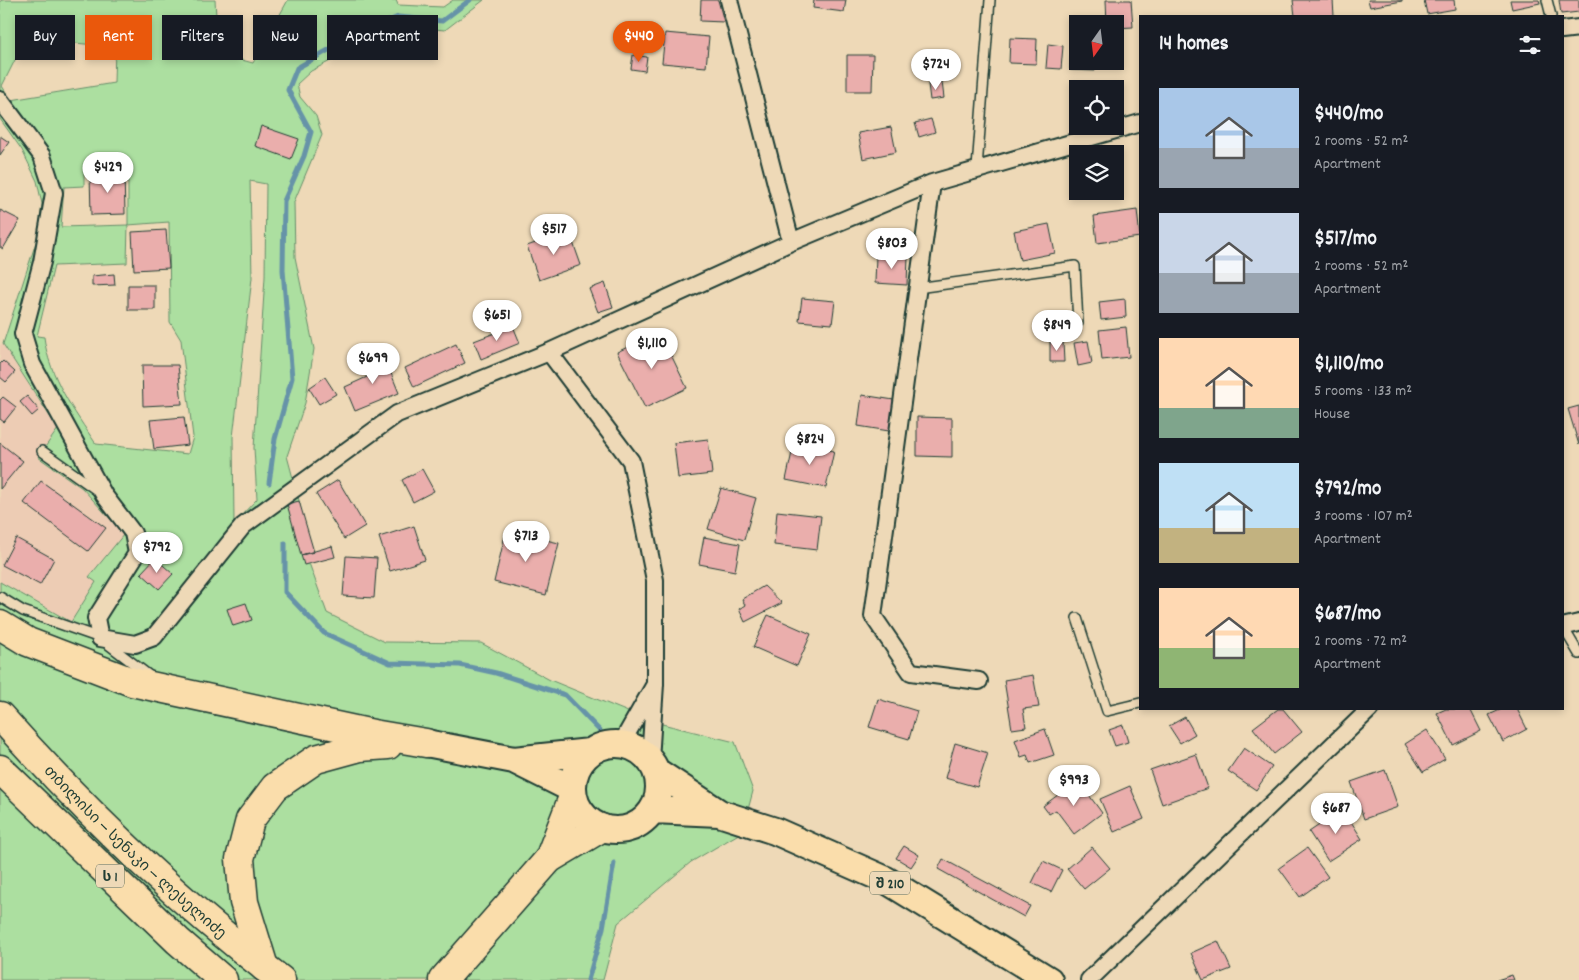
<!DOCTYPE html>
<meta charset="utf-8">
<style>
body{margin:0;font-family:Dekko,"Noto Sans Georgian",sans-serif;background:#242831;color:#f1f3f6;height:100vh;display:flex;flex-direction:column;font-size:19px;white-space:nowrap}
*{box-sizing:border-box;margin:0}
p{font-size:16px;color:#9ea1a6}
.icon{flex:none;width:28px;height:28px;fill:none;stroke:currentColor;stroke-width:2;stroke-linecap:round;stroke-linejoin:round}
.map{position:relative;flex:1;overflow:hidden}
.details{position:absolute;left:1139px;top:15px;width:425px;height:695px;display:flex;flex-direction:column;background:#171b24;border-radius:0px;box-shadow:0 2px 8px #0003}
.details>*{flex:none}
.top-card{position:absolute;left:15px;top:15px;width:475px;height:45px;display:flex;gap:10px}
.needle{width:32px;rotate:194deg}
.buttons{position:absolute;left:1069px;top:15px;display:grid;gap:10px}
.buttons a{display:grid;place-items:center;width:55px;height:55px;border-radius:0px;background:#171b24;box-shadow:0 2px 8px #0003;font-size:25px}
.price{position:absolute;translate:-50% -42px;padding:0 11px;border-radius:18px;background:#fff;color:#222;font-size:16px;line-height:32px;filter:drop-shadow(0 1px 2px #0008)}
.price::after{content:'';position:absolute;left:50%;top:30px;width:15px;height:11px;margin-left:-8px;background:inherit;clip-path:polygon(0 0,100% 0,50% 100%)}
.price.selected{background:#ea580c;color:#fff}
ul{padding:0;list-style:none}
li{display:flex;align-items:center;gap:15px;height:125px;padding:0 20px}
li span{display:grid;place-items:center;flex:none;width:140px;height:100px;border-radius:0px;color:#555}
li>.icon{margin-inline-start:auto}
span .icon{width:60px;height:60px;fill:#fffc;stroke-width:1}
li b{font-size:21px}
h2{display:flex;justify-content:space-between;align-items:center;height:60px;padding:0 20px;font-size:21px}
.pill{padding:0 18px;border-radius:0px;background:#171b24;box-shadow:0 2px 8px #0003;font-size:18px;line-height:45px}
.pill.selected{background:#ea580c;color:#fff}
.map>svg:first-child{display:block}
.built{fill:#edccb4}
.green{fill:#acdfa0;stroke:#668e6a;fill-rule:evenodd}
.lines{fill:none;stroke-linecap:round;stroke-linejoin:round}
.stream{stroke:#6693a8;stroke-width:5}
.building{fill:#eaaeac;stroke:#1f3d34}
.lane-casing{stroke:#1f3d34;stroke-width:12}
.street-casing{stroke:#1f3d34;stroke-width:20}
.primary-casing{stroke:#1f3d34;stroke-width:30}
.highway-casing{stroke:#1f3d34;stroke-width:31}
.lane{stroke:#eed9b7;stroke-width:9}
.street{stroke:#eed9b7;stroke-width:16}
.primary{stroke:#faddab;stroke-width:26}
.highway{stroke:#faddab;stroke-width:28}
.labels{text-anchor:middle;stroke-width:4;stroke-linejoin:round;paint-order:stroke}
.shield{fill:#eed9b7;stroke:#5d6c5b;stroke-width:1}
.shield-label{font-size:14px;font-weight:bold;fill:#1f3d34}
.street-label{font-size:15px;fill:#1f3d34;stroke:#eed9b7}
</style>
<div class="map">
<svg width="1579" height="980" viewBox="0 0 1579 980">
<rect width="100%" height="100%" fill="#eed9b7"/>
<filter id="ink" filterUnits="userSpaceOnUse"><feTurbulence type="fractalNoise" baseFrequency=".02" numOctaves="2"/><feDisplacementMap in="SourceGraphic" scale="10" xChannelSelector="R" yChannelSelector="G"/><feConvolveMatrix kernelMatrix="1 2 1 2 8 2 1 2 1" color-interpolation-filters="sRGB"/></filter>
<g filter="url(#ink)">
<path class="built" d="M 3,344 L 58,429 L 38,457 L 82,488 L 125,534 L 90,577 L 97,582 L 71,622 L 0,582 L 0,345 Z"/>
<path class="green" d="M 3,0 L 215,0 L 217,32 L 230,57 L 253,63 L 288,0 L 396,0 L 398,5 L 443,7 L 453,0 L 484,0 L 445,30 L 399,26 L 311,71 L 297,84 L 300,97 L 316,116 L 322,135 L 294,202 L 295,257 L 314,349 L 305,403 L 287,456 L 300,504 L 309,563 L 327,613 L 385,642 L 481,643 L 550,680 L 650,721 L 735,742 L 753,791 L 742,832 L 691,862 L 618,923 L 603,980 L 0,980 L 0,582 L 71,622 L 96,582 L 89,577 L 124,534 L 82,488 L 38,457 L 58,429 L 3,344 L 38,236 L 42,204 L 37,181 L 22,150 L 0,119 L 0,1 ZM 55,41 L 115,47 L 114,83 L 11,100 L 2,86 L 19,52 ZM 128,169 L 128,225 L 61,227 L 64,187 L 84,186 L 84,171 ZM 250,181 L 266,184 L 265,277 L 254,448 L 257,499 L 234,523 L 233,437 L 252,278 ZM 169,222 L 170,322 L 181,340 L 193,437 L 188,454 L 96,444 C 74,411 49,377 44,337 L 37,336 L 54,266 L 127,263 L 128,225 Z"/>
<g class="lines">
<path class="stream" d="M 269,483 L 275,439 L 292,378 L 283,270 L 284,201 L 304,156 L 311,132 L 288,90 L 297,68 L 353,36 L 398,17 L 442,21 L 470,0
M 285,543 L 285,592 L 324,633 L 390,663 L 460,665 L 496,673 L 565,695 L 601,732
M 588,980 L 603,928 L 614,863"/>
</g>
<path class="building" d="M 701,0 L 718,0 L 724,22 L 700,21 Z
M 814,0 L 846,0 L 844,12 L 813,8 Z
M 1106,0 L 1131,0 L 1133,27 L 1115,28 L 1115,24 L 1107,24 Z
M 1293,0 L 1333,0 L 1334,16 L 1295,16 Z
M 1368,0 L 1402,0 L 1402,1 L 1370,7 Z
M 1424,0 L 1454,0 L 1455,9 L 1427,14 Z
M 1510,0 L 1539,0 L 1540,3 L 1512,9 Z
M 1559,0 L 1579,0 L 1579,12 L 1561,14 Z
M 665,33 L 709,37 L 706,67 L 662,63 Z
M 1071,37 L 1078,37 L 1078,61 L 1096,61 L 1095,71 L 1070,70 Z
M 1010,38 L 1037,39 L 1036,64 L 1009,63 Z
M 1048,44 L 1063,46 L 1061,69 L 1046,68 Z
M 633,55 L 647,57 L 645,71 L 631,69 Z
M 847,55 L 873,55 L 872,91 L 847,91 Z
M 942,82 L 944,98 L 930,100 L 928,84 Z
M 931,119 L 935,132 L 919,137 L 915,123 Z
M 261,126 L 299,139 L 291,159 L 255,146 Z
M 891,127 L 896,152 L 863,159 L 858,133 Z
M 0,136 L 9,142 L 0,155 Z
M 124,172 L 125,214 L 91,215 L 90,174 Z
M 0,210 L 20,220 L 3,249 L 0,247 Z
M 1137,210 L 1140,237 L 1097,243 L 1094,216 Z
M 1049,224 L 1055,253 L 1020,260 L 1014,231 Z
M 166,230 L 169,268 L 134,270 L 132,232 Z
M 569,231 L 581,265 L 539,280 L 527,246 Z
M 876,255 L 908,256 L 907,285 L 875,283 Z
M 114,274 L 115,285 L 92,286 L 92,276 Z
M 605,283 L 613,307 L 598,312 L 589,289 Z
M 128,285 L 155,285 L 155,310 L 128,310 Z
M 802,298 L 835,301 L 832,324 L 799,321 Z
M 1125,299 L 1126,317 L 1101,320 L 1099,302 Z
M 513,326 L 520,343 L 481,359 L 474,341 Z
M 1126,327 L 1129,357 L 1102,360 L 1099,330 Z
M 660,332 L 687,388 L 645,408 L 617,352 Z
M 1088,341 L 1092,363 L 1078,366 L 1074,343 Z
M 1050,342 L 1063,342 L 1064,362 L 1050,362 Z
M 456,344 L 465,363 L 414,387 L 405,368 Z
M 384,356 L 399,393 L 355,411 L 345,387 L 367,377 L 362,365 Z
M 3,361 L 15,372 L 6,382 L 0,377 L 0,364 Z
M 142,365 L 178,365 L 182,404 L 143,406 Z
M 325,377 L 336,394 L 319,404 L 309,388 Z
M 862,395 L 894,400 L 889,431 L 858,426 Z
M 27,396 L 39,410 L 32,416 L 20,402 Z
M 3,397 L 16,407 L 4,422 L 0,419 L 0,400 Z
M 1579,406 L 1579,445 L 1568,409 Z
M 184,417 L 188,445 L 154,449 L 150,420 Z
M 917,417 L 952,418 L 952,457 L 917,456 Z
M 708,439 L 712,474 L 678,478 L 674,443 Z
M 0,443 L 23,461 L 0,489 Z
M 794,443 L 834,451 L 826,488 L 786,480 Z
M 422,469 L 434,491 L 413,502 L 402,480 Z
M 338,480 L 365,526 L 344,539 L 316,494 Z
M 41,481 L 106,528 L 88,551 L 24,503 Z
M 721,488 L 756,498 L 744,540 L 708,529 Z
M 299,501 L 314,552 L 301,555 L 287,504 Z
M 777,511 L 821,516 L 817,550 L 774,545 Z
M 414,526 L 425,560 L 390,571 L 379,537 Z
M 506,531 L 559,543 L 546,595 L 494,582 Z
M 704,537 L 740,544 L 735,571 L 699,564 Z
M 16,538 L 54,559 L 40,585 L 2,565 Z
M 332,546 L 335,557 L 304,565 L 301,555 Z
M 346,556 L 377,558 L 374,598 L 343,596 Z
M 155,558 L 173,574 L 159,589 L 141,573 Z
M 764,586 L 782,603 L 745,622 L 739,609 L 745,605 L 742,599 Z
M 246,603 L 252,620 L 233,626 L 227,609 Z
M 768,615 L 811,634 L 797,666 L 753,647 Z
M 1033,675 L 1039,707 L 1023,709 L 1026,727 L 1012,729 L 1004,680 Z
M 878,699 L 917,711 L 909,739 L 869,727 Z
M 1278,709 L 1283,709 L 1302,732 L 1274,754 L 1253,728 Z
M 1446,709 L 1470,709 L 1481,731 L 1453,745 L 1437,713 Z
M 1502,709 L 1517,709 L 1527,729 L 1503,742 L 1489,715 Z
M 1185,717 L 1195,734 L 1180,743 L 1169,726 Z
M 1123,725 L 1128,742 L 1115,746 L 1109,730 Z
M 1045,729 L 1054,755 L 1030,763 L 1027,755 L 1021,757 L 1015,740 Z
M 1427,730 L 1445,759 L 1423,772 L 1405,744 Z
M 955,743 L 988,753 L 977,787 L 945,778 Z
M 1244,748 L 1272,767 L 1256,790 L 1228,771 Z
M 1196,754 L 1208,788 L 1162,804 L 1150,770 Z
M 1385,770 L 1398,807 L 1364,819 L 1351,782 Z
M 1078,780 L 1102,813 L 1074,834 L 1056,810 L 1049,814 L 1043,806 Z
M 1130,786 L 1144,819 L 1114,832 L 1100,799 Z
M 1343,809 L 1362,839 L 1328,861 L 1309,832 Z
M 904,846 L 919,855 L 911,867 L 896,858 Z
M 1092,847 L 1110,868 L 1084,889 L 1067,869 Z
M 1307,848 L 1328,877 L 1300,897 L 1279,868 Z
M 943,859 L 1030,906 L 1024,917 L 938,869 Z
M 1043,861 L 1062,870 L 1051,892 L 1032,883 Z
M 1218,941 L 1231,969 L 1203,980 L 1191,953 Z
M 1512,975 L 1514,980 L 1497,980 Z"/>
<g class="lines">
<g class="lane-casing">
<path id="lane" d="M 1547,0 L 1551,16
M 977,168 L 990,0
M 917,288 L 1075,266 L 1078,323
M 42,451 L 98,491
M 0,597 L 23,611 L 100,638 L 151,677
M 1077,618 L 1107,711 L 1140,703
M 1563,627 L 1579,654"/>
</g>
<g class="street-casing">
<path id="street" d="M 729,0 L 791,242
M 1562,30 L 1579,28
M 0,100 L 42,156 L 54,193 L 42,262 L 23,334 L 32,364 L 104,495 L 133,533 L 137,553 L 96,618 L 100,638 L 135,644 L 154,637 L 243,526 L 397,414 L 549,352 L 791,242 L 932,183 L 1140,123
M 932,183 L 873,616 L 911,672 L 979,681
M 549,352 L 631,461 L 655,580 L 655,684 L 650,760
M 1562,627 L 1579,623
M 621,744 L 654,686
M 1089,980 L 1370,709"/>
</g>
<g class="primary-casing">
<path id="primary" d="M 426,743 L 514,760 L 590,752
M573 787a43 43 0 1 1 86 0a43 43 0 1 1-86 0Z
M 514,760 L 572,789
M 656,771 L 718,812
M 653,810 L 719,813 L 775,831 L 886,880 L 1049,980"/>
</g>
<g class="highway-casing">
<g id="highway">
<path d="M 0,625 L 28,642 L 132,682 L 373,734 L 426,743"/>
<path id="s1" d="M 0,716 C 85,812 179,902 281,980"/>
<path d="M 0,769 L 178,941 L 223,980"/>
<path d="M 549,859 L 573,797"/>
<path d="M 264,967 L 244,902 L 240,859 L 250,820 L 275,787 L 316,759 L 360,747 L 388,745"/>
<path d="M 443,980 L 549,859 L 601,828"/>
</g>
</g>
<use href="#lane" class="lane"/>
<use href="#street" class="street"/>
<use href="#primary" class="primary"/>
<use href="#highway" class="highway"/>
</g>
</g>
<g class="labels">
<g class="shield">
<rect x="96" y="864.5" width="28" height="23" rx="4"/>
<rect x="870" y="871.5" width="40" height="23" rx="4"/>
</g>
<g class="shield-label">
<text x="110" y="881">ს 1</text>
<text x="890" y="888">შ 210</text>
</g>
<g class="street-label">
<text dy="5" stroke="none"><textPath href="#s1" startOffset="192">თბილისი — სენაკი — ლესელიძე</textPath></text>
</g>
</g>
</svg>
<div class="buttons">
<a><svg class="needle" viewBox="-14 -14 28 28"><path d="M0-13l5 13h-10z" fill="#e53935"/><path d="M0 13l5-13h-10z" fill="#9ea1a6"/></svg></a>
<a><svg class="icon" aria-label="locate" viewBox="0 0 24 24"><circle cx="12" cy="12" r="6"/><path d="M12 2v4M12 18v4M2 12h4M18 12h4"/></svg></a>
<a><svg class="icon" aria-label="layers" viewBox="0 0 24 24"><path d="M12 4l9 5-9 5-9-5zM3 14l9 5 9-5"/></svg></a>
</div>
<b class="price selected" style="left:639px;top:63px">$440</b>
<b class="price" style="left:936px;top:91px">$724</b>
<b class="price" style="left:108px;top:194px">$429</b>
<b class="price" style="left:554px;top:256px">$517</b>
<b class="price" style="left:892px;top:270px">$803</b>
<b class="price" style="left:497px;top:342px">$651</b>
<b class="price" style="left:1057px;top:352px">$849</b>
<b class="price" style="left:652px;top:370px">$1,110</b>
<b class="price" style="left:373px;top:385px">$699</b>
<b class="price" style="left:810px;top:466px">$824</b>
<b class="price" style="left:526px;top:563px">$713</b>
<b class="price" style="left:157px;top:574px">$792</b>
<b class="price" style="left:1074px;top:807px">$993</b>
<b class="price" style="left:1336px;top:835px">$687</b>
<div class="top-card">
<a class="pill">Buy</a>
<a class="pill selected">Rent</a>
<a class="pill">Filters</a>
<a class="pill">New</a>
<a class="pill">Apartment</a>
</div>
<section class="details">
<h2>14 homes<svg class="icon" aria-label="filters" viewBox="0 0 24 24"><path d="M4 7h16M4 17h16"/><circle cx="9" cy="7" r="2"/><circle cx="15" cy="17" r="2"/></svg></h2>
<ul>
<li><span style="background:linear-gradient(#a9c7e8 60%,#9aa5b1 0)"><svg class="icon" aria-label="home" viewBox="0 0 24 24"><path d="M3 11l9-7 9 7M6 9v11h12V9"/></svg></span><div><b>$440/mo</b><p>2 rooms · 52 m²</p><p>Apartment</p></div></li>
<li><span style="background:linear-gradient(#c9d6e8 60%,#9aa5b1 0)"><svg class="icon" aria-label="home" viewBox="0 0 24 24"><path d="M3 11l9-7 9 7M6 9v11h12V9"/></svg></span><div><b>$517/mo</b><p>2 rooms · 52 m²</p><p>Apartment</p></div></li>
<li><span style="background:linear-gradient(#ffd9b3 70%,#7fa58c 0)"><svg class="icon" aria-label="home" viewBox="0 0 24 24"><path d="M3 11l9-7 9 7M6 9v11h12V9"/></svg></span><div><b>$1,110/mo</b><p>5 rooms · 133 m²</p><p>House</p></div></li>
<li><span style="background:linear-gradient(#bfe0f5 65%,#c2b280 0)"><svg class="icon" aria-label="home" viewBox="0 0 24 24"><path d="M3 11l9-7 9 7M6 9v11h12V9"/></svg></span><div><b>$792/mo</b><p>3 rooms · 107 m²</p><p>Apartment</p></div></li>
<li><span style="background:linear-gradient(#ffd9b3 60%,#8fb573 0)"><svg class="icon" aria-label="home" viewBox="0 0 24 24"><path d="M3 11l9-7 9 7M6 9v11h12V9"/></svg></span><div><b>$687/mo</b><p>2 rooms · 72 m²</p><p>Apartment</p></div></li>
</ul>
</section>
</div>
